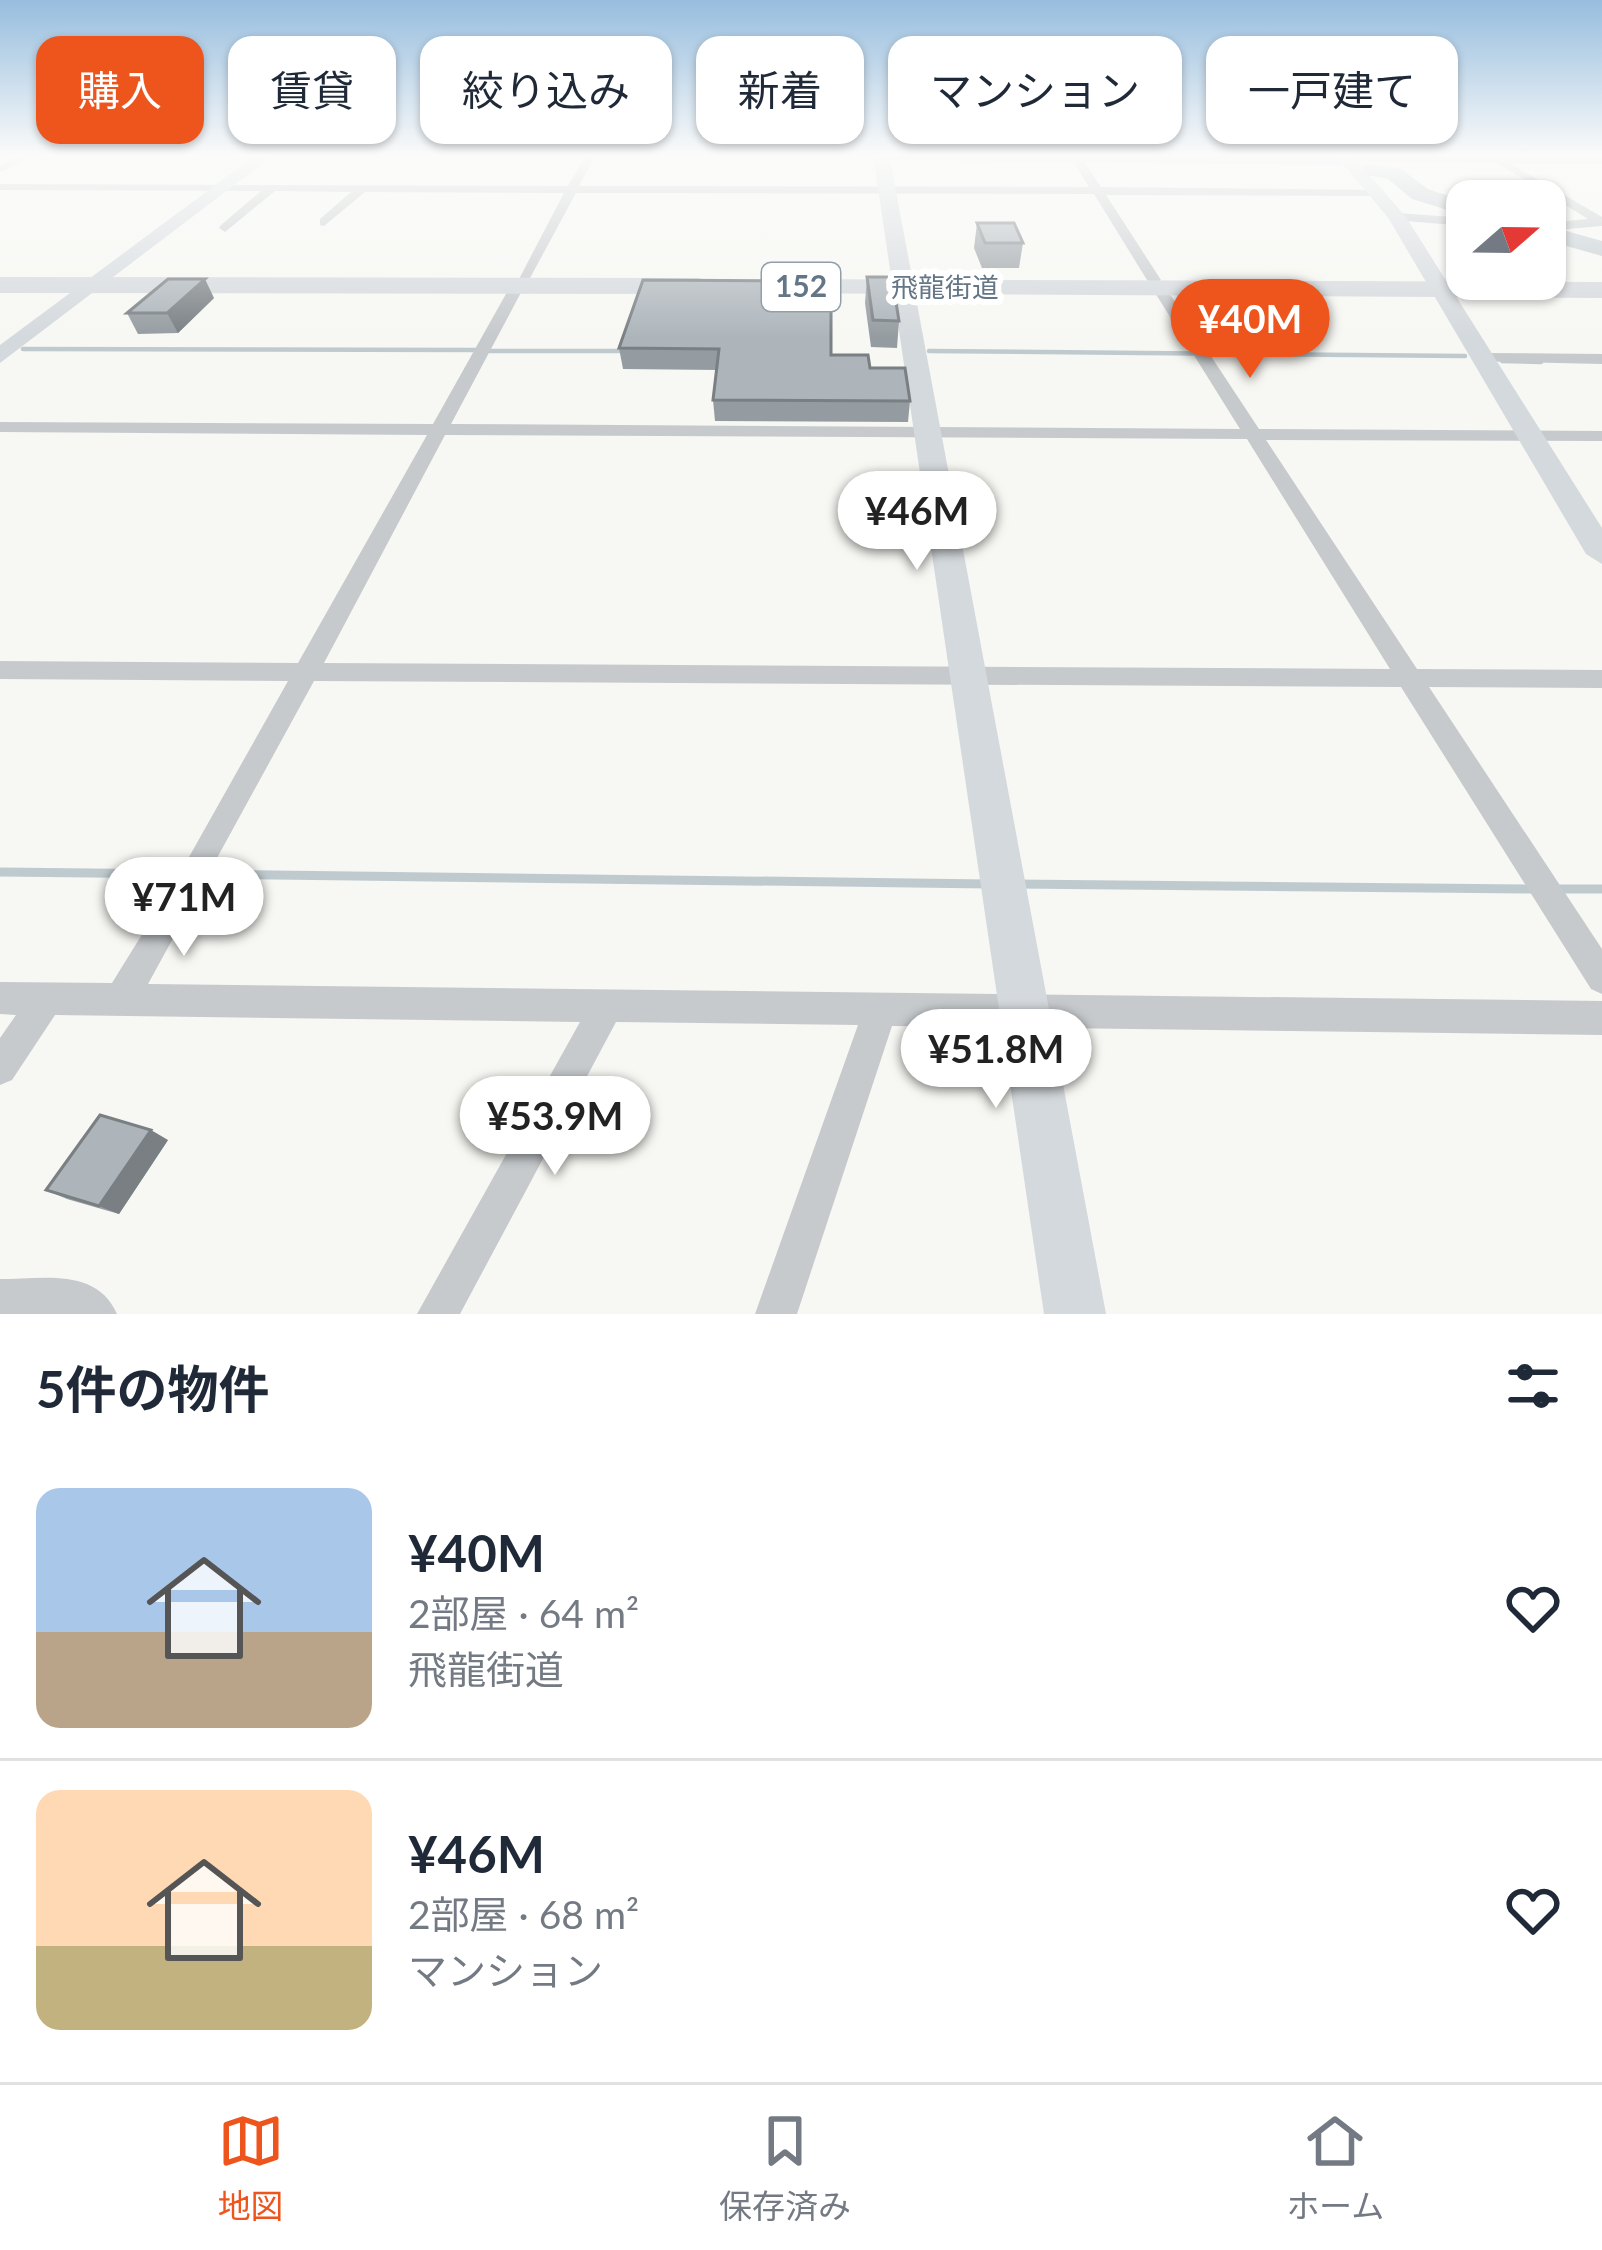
<!DOCTYPE html>
<html lang="ja">
<meta charset="utf-8">
<style>
body{margin:0;font-family:Lato,"Noto Sans JP",sans-serif;background:#f6f6f7;color:#1f2937;height:100vh;display:flex;flex-direction:column;font-size:45px;white-space:nowrap}
*{box-sizing:border-box;margin:0}
p{font-size:39px;color:#747a83}
.icon{flex:none;width:66px;height:66px;fill:none;stroke:currentColor;stroke-width:2;stroke-linecap:round;stroke-linejoin:round}
.map{position:relative;height:1314px;overflow:hidden}
.panel{display:flex;flex-direction:column;background:#fff;flex:1}
.panel>*{flex:none}
.guide{position:absolute;left:36px;top:36px;width:1530px;height:108px;display:flex;gap:24px}
.needle{width:78px;rotate:70deg}
.buttons{position:absolute;left:1446px;top:180px;display:grid;gap:24px}
.buttons a{display:grid;place-items:center;width:120px;height:120px;border-radius:24px;background:#fff;box-shadow:0 3px 9px #0004;font-size:60px}
.price{position:absolute;translate:-50% -102px;padding:0 27px;border-radius:42px;background:#fff;color:#222;font-size:39px;line-height:78px;filter:drop-shadow(0 3px 6px #0008)}
.price::after{content:'';position:absolute;left:50%;top:72px;width:36px;height:27px;margin-left:-18px;background:inherit;clip-path:polygon(0 0,100% 0,50% 100%)}
.price.current{background:#ee551d;color:#fff}
ul{padding:0;list-style:none}
li{display:flex;align-items:center;gap:36px;height:300px;padding:0 36px}
li+li{border-top:3px solid #e0e1e3}
li span{display:grid;place-items:center;flex:none;width:336px;height:240px;border-radius:24px;color:#555}
li>.icon{margin-inline-start:auto}
span .icon{width:144px;height:144px;fill:#fffc;stroke-width:1}
li b{font-size:51px}
h2{display:flex;justify-content:space-between;align-items:center;height:144px;padding:0 36px;font-size:51px}
.pill{padding:0 42px;border-radius:24px;background:#fff;box-shadow:0 3px 9px #0004;font-size:42px;line-height:108px}
.pill.current{background:#ee551d;color:#fff}
.dock{display:flex;justify-content:space-around;align-items:center;height:168px;border-top:3px solid #e0e1e3;background:#fff;font-size:33px;color:#747a83}
.dock a{display:grid;justify-items:center;gap:6px}
.dock .current{color:#ee551d}
.map>svg:first-child{display:block}
.lines{fill:none;stroke-linecap:round;stroke-linejoin:round}
.stream-far1{stroke:#bfcacf;stroke-width:4.5}
.stream{stroke:#bfcacf;stroke-width:9}
.river{fill:#bfcacf;fill-rule:evenodd}
.street{fill:#c6cacd;fill-rule:evenodd}
.secondary{fill:#d4d9dd;fill-rule:evenodd}
.highway{fill:#d4d9dd;fill-rule:evenodd}
.wall{fill:#959ca1}
.shaded-wall{fill:#797f83}
.building{fill:#adb5bb;stroke:#797f83;stroke-width:3}
.labels{text-anchor:middle;stroke-width:12;stroke-linejoin:round;paint-order:stroke}
.far-street-label{font-size:27px;fill:#647686;stroke:#fff}
.shield{fill:#fff;stroke:#929faa;stroke-width:3}
.shield-label{font-size:30px;font-weight:bold;fill:#647686}
</style>
<div class="map">
<svg width="1602" height="1314" viewBox="0 0 1602 1314">
<rect width="100%" height="100%" fill="#f7f7f3"/>
<g class="lines">
<path class="stream-far1" d="M 23,349 L 476,350
M 489,351 L 625,351
M 929,351 L 1465,356
M 1502,361 L 1541,362"/>
<path class="stream" d="M 0,872 L 185,874
M 200,874 L 989,884
M 1016,884 L 1535,889
M 1556,889 L 1602,889"/>
<path class="river" d="M 881,154 L 1344,154 L 1351,159 L 1341,165 L 891,160 Z
M 1367,164 L 1401,169 L 1428,189 L 1467,202 L 1467,216 L 1412,199 L 1388,179 L 1360,174 L 1357,170 Z
M 1545,225 L 1602,241 L 1602,256 L 1545,240 Z"/>
<path class="street" d="M 26,154 L 39,154 L 0,172 L 0,165 Z
M 260,154 L 436,154 L 431,157 L 264,159 Z
M 586,154 L 596,154 L 579,186 L 1089,187 L 1069,154 L 1079,154 L 1101,187 L 1382,190 L 1378,196 L 1106,195 L 1161,280 L 1154,284 L 1147,280 L 1094,194 L 576,193 L 530,278 L 523,282 L 525,285 L 451,424 L 1240,429 L 1152,288 L 1159,284 L 1166,288 L 1259,429 L 1602,431 L 1602,441 L 1266,440 L 1417,669 L 1602,670 L 1602,688 L 1429,687 L 1602,949 L 1602,994 L 1591,989 L 1401,687 L 314,681 L 148,984 L 1602,1001 L 1602,1035 L 892,1026 L 797,1314 L 755,1314 L 858,1025 L 616,1022 L 460,1314 L 417,1314 L 580,1022 L 55,1015 L 12,1080 L 0,1085 L 0,1038 L 16,1015 L 0,1014 L 0,982 L 112,983 L 180,873 L 288,681 L 0,679 L 0,661 L 298,663 L 427,435 L 0,432 L 0,422 L 433,424 L 511,285 L 518,281 L 564,193 L 365,192 L 324,226 L 320,225 L 320,219 L 351,192 L 275,191 L 225,232 L 219,228 L 221,225 L 261,191 L 0,190 L 0,184 L 568,186 ZM 445,435 L 1247,439 L 1390,669 L 324,663 Z
M 1350,156 L 1602,158 L 1602,164 L 1511,164 L 1602,217 L 1602,226 L 1545,231 L 1545,223 L 1588,219 L 1497,163 L 1346,161 Z
M 1397,213 L 1467,218 L 1467,226 L 1393,220 Z
M 1481,353 L 1602,354 L 1602,364 L 1475,361 L 1475,355 Z
M 0,1279 C 42,1279 97,1267 117,1314 L 0,1314 Z"/>
<path class="secondary" d="M 257,154 L 275,154 L 0,363 L 0,345 Z
M 873,154 L 889,154 L 1106,1314 L 1044,1314 Z
M 1335,154 L 1351,154 L 1406,217 L 1602,528 L 1602,564 L 1586,554 L 1389,219 Z"/>
<path class="highway" d="M 0,277 L 699,278 L 712,286 L 699,294 L 0,293 Z
M 771,279 L 1602,282 L 1602,298 L 762,293 L 758,287 Z"/>
</g>
<path class="wall" d="M 977,223 L 1023,243 L 1019,268 L 982,268 L 974,248 Z
M 867,277 L 899,321 L 897,348 L 871,347 L 865,303 Z
M 643,280 L 831,355 L 870,368 L 910,401 L 908,422 L 715,421 L 713,400 L 717,370 L 623,369 L 619,348 Z
M 214,298 L 178,333 L 138,334 L 127,313 Z
M 168,1140 L 119,1214 L 67,1199 L 46,1190 Z"/>
<path class="shaded-wall" d="M 205,279 L 214,298 L 178,333 L 167,313 Z
M 151,1130 L 168,1140 L 119,1214 L 99,1206 Z"/>
<path class="building" d="M 977,223 L 1014,223 L 1023,243 L 985,243 Z
M 867,277 L 892,277 L 899,321 L 873,320 Z
M 168,279 L 205,279 L 167,313 L 127,313 Z
M 643,280 L 831,281 L 831,355 L 868,355 L 870,368 L 905,368 L 910,401 L 713,400 L 719,349 L 619,348 Z
M 100,1115 L 151,1130 L 99,1206 L 46,1190 Z"/>
<linearGradient id="sky" x2="0" y2="1"><stop stop-color="#97bdde"/><stop offset="0.46" stop-color="#fbfbfa"/><stop offset="1" stop-color="#fbfbfa" stop-opacity="0"/></linearGradient>
<rect width="1602" height="338" fill="url(#sky)"/>
<g class="labels">
<g class="far-street-label">
<text x="945" y="297">飛龍街道</text>
</g>
<rect class="shield" x="762" y="263" width="78" height="48" rx="9"/>
<g class="shield-label">
<text x="801" y="297">152</text>
</g>
</g>
</svg>
<div class="buttons">
<a><svg class="needle" viewBox="-14 -14 28 28"><path d="M0-13l5 13h-10z" fill="#e53935"/><path d="M0 13l5-13h-10z" fill="#747a83"/></svg></a>
</div>
<b class="price current" style="left:1250px;top:381px">¥40M</b>
<b class="price" style="left:917px;top:573px">¥46M</b>
<b class="price" style="left:184px;top:959px">¥71M</b>
<b class="price" style="left:996px;top:1111px">¥51.8M</b>
<b class="price" style="left:555px;top:1178px">¥53.9M</b>
<div class="guide">
<a class="pill current">購入</a>
<a class="pill">賃貸</a>
<a class="pill">絞り込み</a>
<a class="pill">新着</a>
<a class="pill">マンション</a>
<a class="pill">一戸建て</a>
</div>
</div>
<section class="panel">
<h2>5件の物件<svg class="icon" aria-label="filters" viewBox="0 0 24 24"><path d="M4 7h16M4 17h16"/><circle cx="9" cy="7" r="2"/><circle cx="15" cy="17" r="2"/></svg></h2>
<ul>
<li><span style="background:linear-gradient(#a9c7e8 60%,#b9a48a 0)"><svg class="icon" aria-label="home" viewBox="0 0 24 24"><path d="M3 11l9-7 9 7M6 9v11h12V9"/></svg></span><div><b>¥40M</b><p>2部屋 · 64 m²</p><p>飛龍街道</p></div><svg class="icon" aria-label="heart" viewBox="0 0 24 24"><path d="M12 20l-8-8c-3-5 5-10 8-4 3-6 11-1 8 4z"/></svg></li>
<li><span style="background:linear-gradient(#ffd9b3 65%,#c2b280 0)"><svg class="icon" aria-label="home" viewBox="0 0 24 24"><path d="M3 11l9-7 9 7M6 9v11h12V9"/></svg></span><div><b>¥46M</b><p>2部屋 · 68 m²</p><p>マンション</p></div><svg class="icon" aria-label="heart" viewBox="0 0 24 24"><path d="M12 20l-8-8c-3-5 5-10 8-4 3-6 11-1 8 4z"/></svg></li>
</ul>
</section>
<nav class="dock">
<a class="current"><svg class="icon" aria-label="map" viewBox="0 0 24 24"><path d="M3 6l6-2 6 2 6-2v14l-6 2-6-2-6 2zM9 4v14M15 6v14"/></svg>地図</a>
<a><svg class="icon" aria-label="saved" viewBox="0 0 24 24"><path d="M7 4h10v16l-5-4-5 4z"/></svg>保存済み</a>
<a><svg class="icon" aria-label="home" viewBox="0 0 24 24"><path d="M3 11l9-7 9 7M6 9v11h12V9"/></svg>ホーム</a>
</nav>
